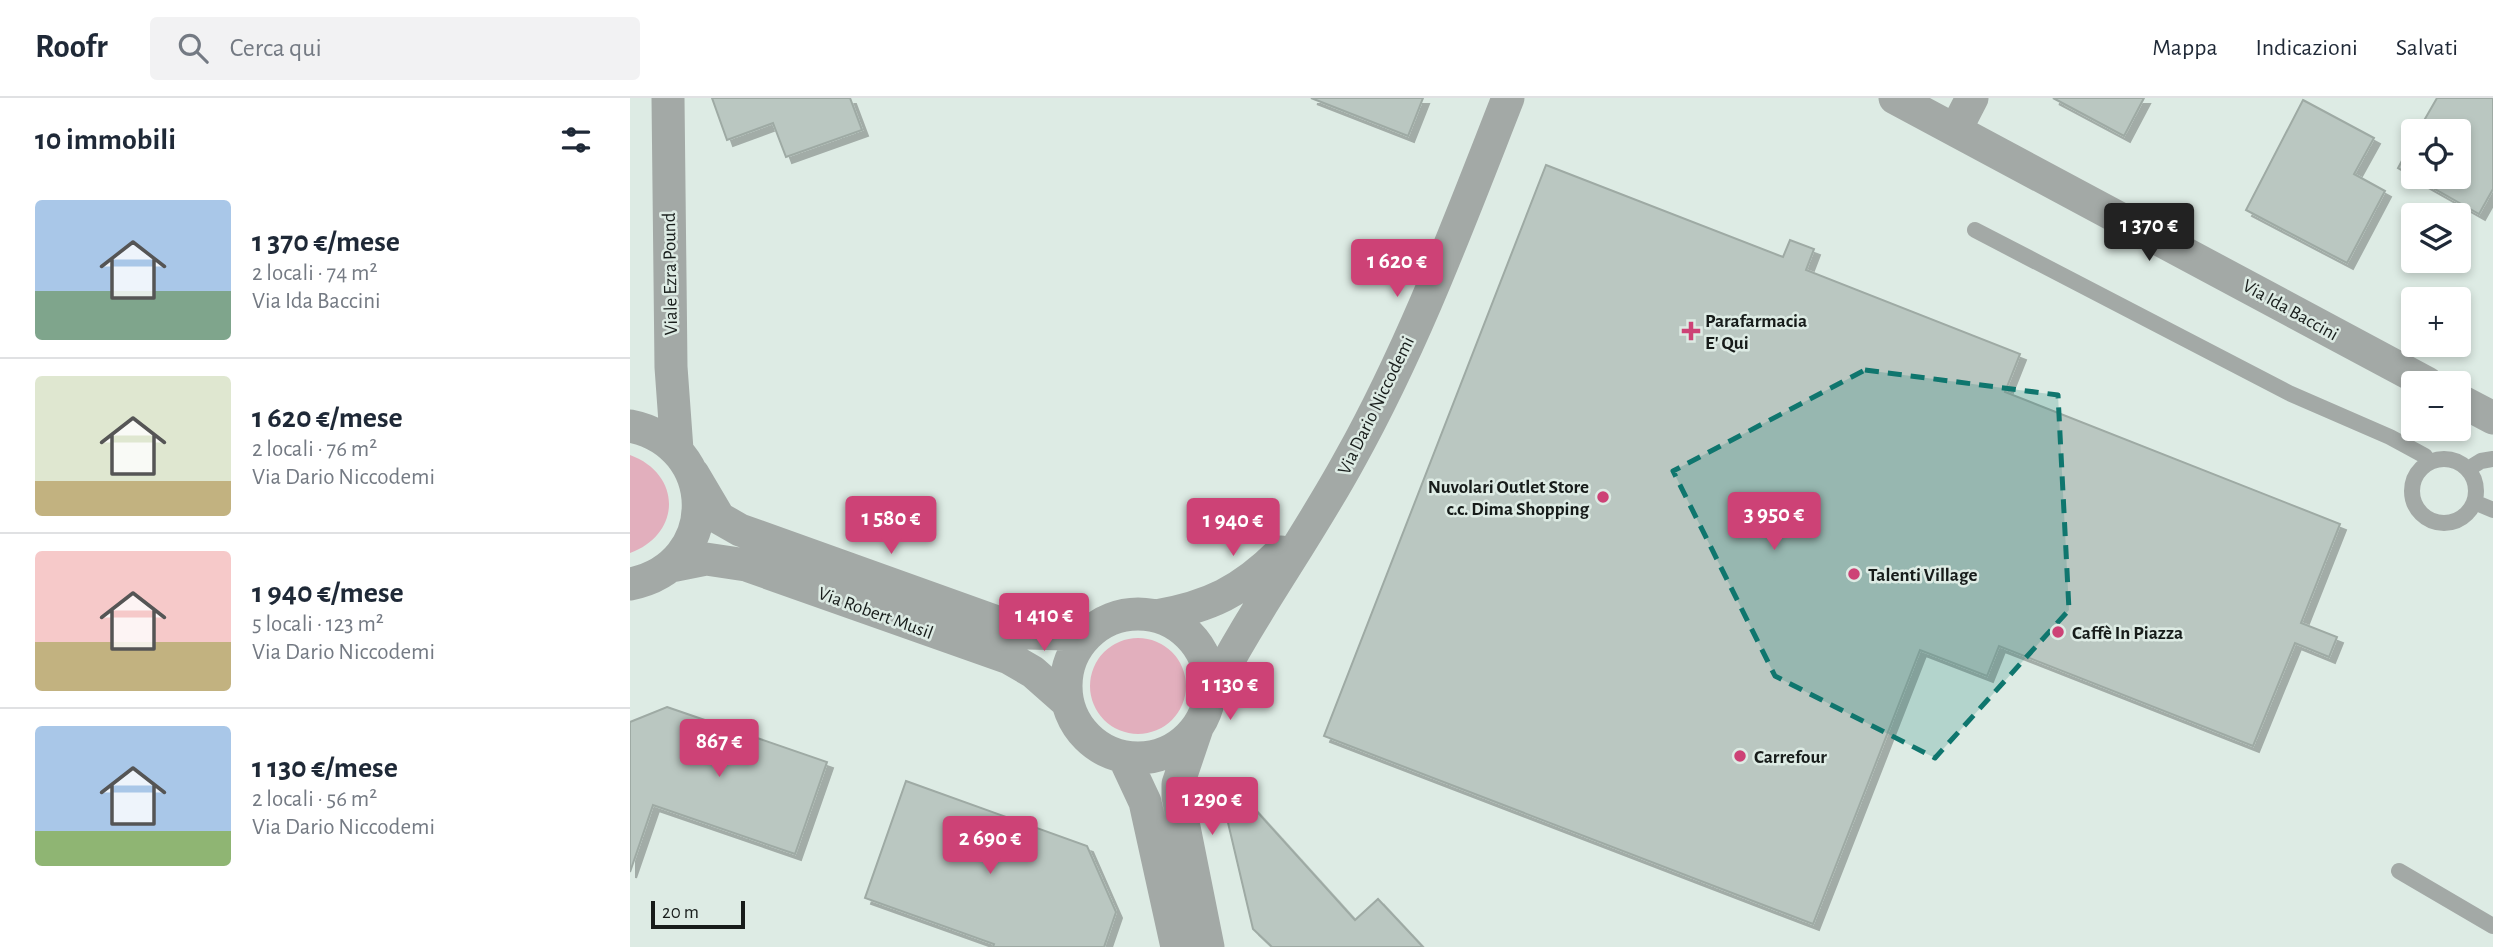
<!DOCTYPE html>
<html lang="it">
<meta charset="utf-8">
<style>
body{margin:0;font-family:"Alegreya Sans",sans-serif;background:#f2f2f3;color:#1f2937;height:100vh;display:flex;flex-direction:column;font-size:26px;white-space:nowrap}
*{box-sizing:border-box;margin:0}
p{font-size:23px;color:#747a83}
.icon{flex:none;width:38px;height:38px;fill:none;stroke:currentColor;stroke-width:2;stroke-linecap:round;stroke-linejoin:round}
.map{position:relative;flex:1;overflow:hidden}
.drawer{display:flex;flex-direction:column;background:#fff;width:630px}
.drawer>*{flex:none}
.tools{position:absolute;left:1771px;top:21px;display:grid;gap:14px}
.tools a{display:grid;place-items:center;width:70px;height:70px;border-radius:7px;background:#fff;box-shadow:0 4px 10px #0003;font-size:35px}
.scale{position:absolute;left:21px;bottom:18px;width:94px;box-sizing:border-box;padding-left:7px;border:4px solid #171c1a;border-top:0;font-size:19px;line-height:24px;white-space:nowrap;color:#171c1a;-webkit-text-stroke:5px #ddebe4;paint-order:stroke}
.price{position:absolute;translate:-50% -60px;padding:0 16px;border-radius:7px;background:#cd4276;color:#fff;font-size:23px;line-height:46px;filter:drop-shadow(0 2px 4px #0008)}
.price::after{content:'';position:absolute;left:50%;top:42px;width:21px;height:16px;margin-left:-10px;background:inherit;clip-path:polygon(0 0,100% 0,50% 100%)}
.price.selected{background:#222;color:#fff}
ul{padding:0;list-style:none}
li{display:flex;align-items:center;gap:21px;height:175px;padding:0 35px}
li+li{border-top:2px solid #e0e1e3}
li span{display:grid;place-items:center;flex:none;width:196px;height:140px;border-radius:7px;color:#555}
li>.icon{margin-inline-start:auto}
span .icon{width:84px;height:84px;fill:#fffc;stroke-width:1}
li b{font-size:30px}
h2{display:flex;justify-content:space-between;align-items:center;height:84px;padding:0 35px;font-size:30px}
header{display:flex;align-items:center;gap:42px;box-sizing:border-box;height:98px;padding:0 35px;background:#fff;border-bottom:2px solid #e0e1e3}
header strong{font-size:33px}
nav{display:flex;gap:38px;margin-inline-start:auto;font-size:24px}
.search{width:490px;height:63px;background:#f2f2f3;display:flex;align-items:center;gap:18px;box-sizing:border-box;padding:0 24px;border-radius:7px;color:#747a83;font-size:26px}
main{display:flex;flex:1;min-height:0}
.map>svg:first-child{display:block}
.green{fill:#e2afbd}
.building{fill:#bac7c1;stroke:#9eaaa4;stroke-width:2;filter:url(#shadow)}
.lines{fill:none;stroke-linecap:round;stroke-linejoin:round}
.service{stroke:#a3a9a6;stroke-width:16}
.minor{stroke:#a3a9a6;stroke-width:33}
.marked{fill:#0f766e;fill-opacity:0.2;stroke:#0f766e;stroke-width:5;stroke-dasharray:14 9;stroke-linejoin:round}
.poi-dot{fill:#cd4276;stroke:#ddebe4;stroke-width:2.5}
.labels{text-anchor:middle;stroke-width:5;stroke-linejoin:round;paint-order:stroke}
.street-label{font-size:19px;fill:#171c1a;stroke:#ddebe4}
.poi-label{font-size:19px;font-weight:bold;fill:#171c1a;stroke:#ddebe4;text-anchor:start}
</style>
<header>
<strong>Roofr</strong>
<div class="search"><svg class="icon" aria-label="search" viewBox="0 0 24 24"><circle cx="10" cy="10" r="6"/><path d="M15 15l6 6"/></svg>Cerca qui</div>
<nav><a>Mappa</a><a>Indicazioni</a><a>Salvati</a></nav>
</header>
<main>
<section class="drawer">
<h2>10 immobili<svg class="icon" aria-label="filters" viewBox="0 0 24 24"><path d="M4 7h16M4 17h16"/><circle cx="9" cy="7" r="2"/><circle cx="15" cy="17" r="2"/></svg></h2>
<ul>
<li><span style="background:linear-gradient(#a9c7e8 65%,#7fa58c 0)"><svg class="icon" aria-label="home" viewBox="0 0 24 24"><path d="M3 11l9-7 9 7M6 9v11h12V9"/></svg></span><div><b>1 370 €/mese</b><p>2 locali · 74 m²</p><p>Via Ida Baccini</p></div></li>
<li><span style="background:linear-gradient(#dfe7d0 75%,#c2b280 0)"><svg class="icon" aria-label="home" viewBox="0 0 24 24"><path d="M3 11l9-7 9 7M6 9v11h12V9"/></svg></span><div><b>1 620 €/mese</b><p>2 locali · 76 m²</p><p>Via Dario Niccodemi</p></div></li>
<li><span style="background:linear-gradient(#f6c9c9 65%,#c2b280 0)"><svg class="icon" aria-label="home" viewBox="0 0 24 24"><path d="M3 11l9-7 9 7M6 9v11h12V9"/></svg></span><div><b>1 940 €/mese</b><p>5 locali · 123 m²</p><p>Via Dario Niccodemi</p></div></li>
<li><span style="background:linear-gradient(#a9c7e8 75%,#8fb573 0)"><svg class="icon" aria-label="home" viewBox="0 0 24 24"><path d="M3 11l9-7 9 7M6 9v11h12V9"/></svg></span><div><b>1 130 €/mese</b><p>2 locali · 56 m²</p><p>Via Dario Niccodemi</p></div></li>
</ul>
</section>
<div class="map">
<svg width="1863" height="849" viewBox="0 0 1863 849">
<defs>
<filter id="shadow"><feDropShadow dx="6" dy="6" stdDeviation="0" flood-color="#0004"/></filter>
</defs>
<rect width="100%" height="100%" fill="#ddebe4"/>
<path class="green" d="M 0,357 C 52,376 52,436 0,455 Z
M460 588a48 48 0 1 1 96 0a48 48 0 1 1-96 0Z"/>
<path class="building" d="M 82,0 L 220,0 L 232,32 L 156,59 L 143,25 L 97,42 Z
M 681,0 L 793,0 L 778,38 Z
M 1423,0 L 1514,0 L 1494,38 Z
M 1807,0 L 1863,0 L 1863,91 L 1849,116 L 1768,70 L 1783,42 L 1783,79 L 1829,79 L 1829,33 L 1788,33 Z
M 1673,2 L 1744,40 L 1724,76 L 1755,93 L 1717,165 L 1616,112 Z
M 916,67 L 1153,159 L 1160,142 L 1184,151 L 1176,172 L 1390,256 L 1375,294 L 1710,426 L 1671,525 L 1707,539 L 1699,559 L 1665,545 L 1623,648 L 1369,548 L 1357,578 L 1290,552 L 1183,826 L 694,638 Z
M 37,609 L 197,664 L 165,756 L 23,707 L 0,774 L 0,624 Z
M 276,683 L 457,748 L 486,814 L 474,849 L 363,849 L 364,846 L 235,800 Z
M 603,687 L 725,822 L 748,801 L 793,849 L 642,849 L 623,831 L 591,695 Z"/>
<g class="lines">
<path class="service" d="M 1345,132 L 1659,295 L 1760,339 L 1795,358 L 1798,364
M1782 393a32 32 0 1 1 64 0a32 32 0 1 1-64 0Z
M 1838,371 L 1851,363 L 1863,361
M 1844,404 L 1863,412
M 1769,773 L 1863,828"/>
<path class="minor" d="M 38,0 L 41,269 L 47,352
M 1265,0 L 1797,285
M 1326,31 L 1342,0
M 1829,302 L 1863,320
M 0,328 C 90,346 92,468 0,486
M 63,376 L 89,420 L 110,432 L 398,535 L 435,536 L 464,531
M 41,468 L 76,461 L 116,467 L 379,560 L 403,574 L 437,604
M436 588a72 72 0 1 1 144 0a72 72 0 1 1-144 0Z
M 526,518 C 579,509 612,493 651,454
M 579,599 C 621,516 676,442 720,361 C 784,246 830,122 878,0
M 567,630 L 548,686 L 548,699 L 578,849
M 494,659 L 515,704 L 547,849"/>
</g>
<path class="marked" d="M 1235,272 L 1428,297 L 1439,512 L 1305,660 L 1145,578 L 1043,373 Z"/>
<g class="poi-dot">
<path d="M1057.5 222.5h7v7h7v7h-7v7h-7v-7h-7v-7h7z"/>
<circle cx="973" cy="399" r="7"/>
<circle cx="1224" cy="476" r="7"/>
<circle cx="1428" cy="534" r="7"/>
<circle cx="1110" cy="658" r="7"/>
</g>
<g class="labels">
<g class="street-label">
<text transform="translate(39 176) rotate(-91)" y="7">Viale Ezra Pound</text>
<text transform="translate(1661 211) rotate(29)" y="7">Via Ida Baccini</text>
<text transform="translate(745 307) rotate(-64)" y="7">Via Dario Niccodemi</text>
<text transform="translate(246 514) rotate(20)" y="7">Via Robert Musil</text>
</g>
<g class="poi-label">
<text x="1075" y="229">Parafarmacia<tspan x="1075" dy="22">E' Qui</tspan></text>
<text x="959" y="395" text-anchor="end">Nuvolari Outlet Store<tspan x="959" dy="22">c.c. Dima Shopping</tspan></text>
<text x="1238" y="483">Talenti Village</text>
<text x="1442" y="541">Caffè In Piazza</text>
<text x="1124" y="665">Carrefour</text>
</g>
</g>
</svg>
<div class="tools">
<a><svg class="icon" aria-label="locate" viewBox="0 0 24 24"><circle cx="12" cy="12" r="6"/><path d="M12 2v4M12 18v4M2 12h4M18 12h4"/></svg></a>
<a><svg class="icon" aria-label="layers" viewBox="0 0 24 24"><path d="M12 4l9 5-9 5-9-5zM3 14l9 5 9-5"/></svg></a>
<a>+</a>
<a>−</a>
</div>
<div class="scale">20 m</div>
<b class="price selected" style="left:1519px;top:165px">1 370 €</b>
<b class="price" style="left:767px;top:201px">1 620 €</b>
<b class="price" style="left:1144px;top:454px">3 950 €</b>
<b class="price" style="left:261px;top:458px">1 580 €</b>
<b class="price" style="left:603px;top:460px">1 940 €</b>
<b class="price" style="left:414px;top:555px">1 410 €</b>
<b class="price" style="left:600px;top:624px">1 130 €</b>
<b class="price" style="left:89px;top:681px">867 €</b>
<b class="price" style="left:582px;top:739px">1 290 €</b>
<b class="price" style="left:360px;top:778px">2 690 €</b>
</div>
</main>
